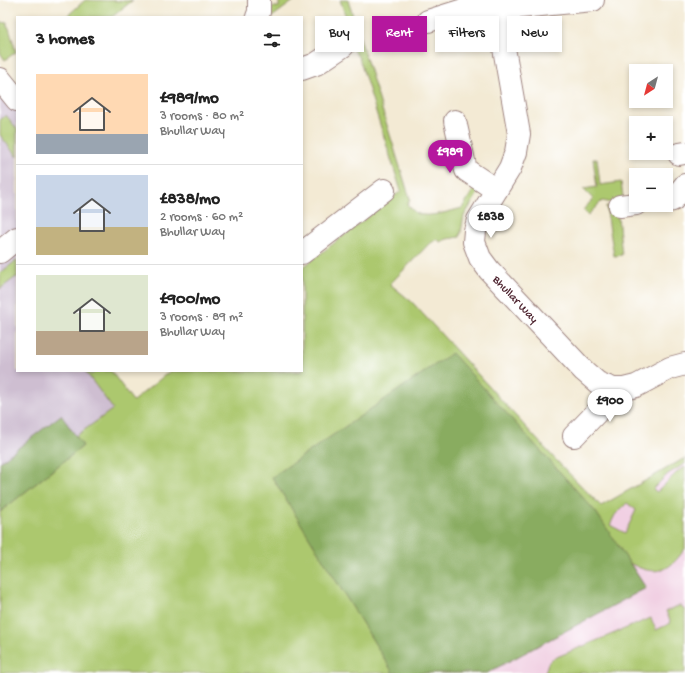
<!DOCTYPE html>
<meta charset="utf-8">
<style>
body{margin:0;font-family:"Gochi Hand",sans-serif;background:#f6f6f6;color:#222;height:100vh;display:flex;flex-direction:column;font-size:15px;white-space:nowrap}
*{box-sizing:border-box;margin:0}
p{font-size:13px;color:#767676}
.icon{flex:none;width:22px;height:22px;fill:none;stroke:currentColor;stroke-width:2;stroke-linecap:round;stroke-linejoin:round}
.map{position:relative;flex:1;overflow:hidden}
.panel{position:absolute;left:16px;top:16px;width:287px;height:356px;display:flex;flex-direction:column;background:#fff;border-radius:0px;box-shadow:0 2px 6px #0003}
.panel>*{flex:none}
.banner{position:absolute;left:315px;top:16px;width:310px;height:36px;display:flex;gap:8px}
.needle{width:26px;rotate:216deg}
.buttons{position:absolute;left:629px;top:64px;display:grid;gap:8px}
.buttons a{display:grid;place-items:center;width:44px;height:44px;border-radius:0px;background:#fff;box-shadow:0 2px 6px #0003;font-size:20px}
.price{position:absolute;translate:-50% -34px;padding:0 9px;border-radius:14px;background:#fff;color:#222;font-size:13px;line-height:26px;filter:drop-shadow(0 1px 2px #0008)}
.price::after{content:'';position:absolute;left:50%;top:24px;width:12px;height:9px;margin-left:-6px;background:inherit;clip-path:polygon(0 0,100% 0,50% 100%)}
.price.on{background:#b5179e;color:#fff}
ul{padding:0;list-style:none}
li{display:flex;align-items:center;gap:12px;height:100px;padding:0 20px}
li+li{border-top:1px solid #e0e0e0}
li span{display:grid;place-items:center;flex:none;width:112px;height:80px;border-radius:0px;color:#555}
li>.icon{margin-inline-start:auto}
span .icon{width:48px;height:48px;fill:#fffc;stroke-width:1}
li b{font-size:17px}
h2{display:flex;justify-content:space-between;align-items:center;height:48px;padding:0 20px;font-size:17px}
.chip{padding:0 14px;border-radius:0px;background:#fff;box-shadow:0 2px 6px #0003;font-size:14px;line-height:36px}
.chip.on{background:#b5179e;color:#fff}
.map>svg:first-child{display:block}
.built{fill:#f1d0e3}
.industrial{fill:#cebed1}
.green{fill:#acc86e;stroke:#7b744c;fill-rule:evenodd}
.forest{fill:#89ac61;stroke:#6a6646}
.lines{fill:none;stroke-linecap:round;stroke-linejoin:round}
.street-casing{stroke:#9e8480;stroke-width:24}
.street{stroke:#fff;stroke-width:22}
.labels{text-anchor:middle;stroke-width:4;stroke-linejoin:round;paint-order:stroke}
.street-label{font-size:12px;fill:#4a1f2b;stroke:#fff}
</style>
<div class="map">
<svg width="685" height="673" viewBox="0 0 685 673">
<rect width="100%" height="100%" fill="#fff"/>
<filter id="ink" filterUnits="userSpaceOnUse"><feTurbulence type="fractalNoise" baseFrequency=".025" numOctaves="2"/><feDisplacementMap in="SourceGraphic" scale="8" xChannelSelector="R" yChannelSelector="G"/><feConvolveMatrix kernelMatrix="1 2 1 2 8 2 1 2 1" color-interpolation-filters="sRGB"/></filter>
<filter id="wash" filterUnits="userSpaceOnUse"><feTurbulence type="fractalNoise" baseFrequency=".012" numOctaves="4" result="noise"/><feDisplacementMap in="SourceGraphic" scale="16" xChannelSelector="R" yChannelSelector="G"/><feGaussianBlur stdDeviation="0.9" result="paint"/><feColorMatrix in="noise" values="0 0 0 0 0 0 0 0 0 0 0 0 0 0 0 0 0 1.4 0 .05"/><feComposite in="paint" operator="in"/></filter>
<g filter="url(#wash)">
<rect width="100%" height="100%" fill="#f3ead4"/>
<path class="built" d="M 685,458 L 685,673 L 487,673 L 646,588 L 596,512 L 601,507 Z"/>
<path class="industrial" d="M 0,79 L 17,100 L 17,371 L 111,371 L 135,404 L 0,512 Z"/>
<path class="green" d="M 85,0 L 127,1 L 133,0 L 112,17 L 66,17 Z
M 279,0 L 295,0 L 272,17 L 265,17 L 265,7 L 279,7 Z
M 340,0 L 348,0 L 410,199 L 407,204 C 410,207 413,211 416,213 C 427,219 450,211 462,208 L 477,184 L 482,187 L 464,216 L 460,237 L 447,239 L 440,242 L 437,239 L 428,245 L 390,284 L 412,302 L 554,458 L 601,506 L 685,458 L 685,464 L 668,474 L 653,489 L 657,492 L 678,471 L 685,467 L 685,549 C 681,554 677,560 672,564 C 660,575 643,571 630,563 L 646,588 L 487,673 L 0,673 L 0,512 L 83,446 L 76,436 L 113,409 L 85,371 L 88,371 L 91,375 L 96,371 L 111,371 L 133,401 L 170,371 L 302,371 L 302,268 L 401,191 L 359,58 L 342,36 L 325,49 L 323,46 L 349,26 ZM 627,503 L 636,510 L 625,533 L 610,525 L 615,515 Z
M 0,22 L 7,23 L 7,27 L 9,28 L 16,52 L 5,60 L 0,53 Z
M 6,115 L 17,129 L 17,157 L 0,135 L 0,120 Z
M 593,159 L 597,159 L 600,185 L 621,182 L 623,196 L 618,204 L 602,201 L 588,215 L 583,210 L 593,199 L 583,189 L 597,187 Z
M 606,206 L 617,207 L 622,255 L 614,256 Z
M 17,260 L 17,278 L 16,277 L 0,289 L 0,273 Z
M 681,605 L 685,611 L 685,673 L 545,673 L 548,663 L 552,659 L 651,618 L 656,630 L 671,623 L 666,611 Z"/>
<path class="forest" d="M 452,353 L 596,512 L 646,588 L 487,673 L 393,673 L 272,477 Z
M 61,415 L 83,446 L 0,512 L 0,462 Z"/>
</g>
<g filter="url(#ink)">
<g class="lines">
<g class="street-casing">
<g id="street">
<path id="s1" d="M 499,0 L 501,31 L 519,134 L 516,152 L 510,168 L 478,220 L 475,231 L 474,242 L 480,258 L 489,270 L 584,371 L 598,383 L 613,389 L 624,389 L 636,386 L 670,368 L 685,364"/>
<path d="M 257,17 L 259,12 L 259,0"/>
<path d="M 428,21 L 473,7 L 499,9 L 593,0"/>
<path d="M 302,69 L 316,64 L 343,46"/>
<path d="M 0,79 L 17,100"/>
<path d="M 455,121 L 466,170 L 496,190"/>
<path d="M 679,154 L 685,153"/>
<path d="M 666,201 L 673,200 L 685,185"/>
<path d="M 620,206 L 636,204"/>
<path d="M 0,252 L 17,238"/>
<path d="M 302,253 L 384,190"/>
<path d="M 574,436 L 602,407 L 610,388"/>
</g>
</g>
<use href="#street" class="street"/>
</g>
</g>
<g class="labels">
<g class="street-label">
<text dy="4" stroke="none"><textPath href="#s1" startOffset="326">Bhullar Way</textPath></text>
</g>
</g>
</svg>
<div class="buttons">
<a><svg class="needle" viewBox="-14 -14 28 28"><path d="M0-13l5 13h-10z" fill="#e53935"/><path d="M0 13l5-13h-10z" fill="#767676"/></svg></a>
<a>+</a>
<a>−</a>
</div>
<b class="price on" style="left:450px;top:174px">£989</b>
<b class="price" style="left:491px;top:239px">£838</b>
<b class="price" style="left:610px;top:423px">£900</b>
<div class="banner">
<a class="chip">Buy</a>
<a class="chip on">Rent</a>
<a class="chip">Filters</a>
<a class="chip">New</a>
</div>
<section class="panel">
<h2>3 homes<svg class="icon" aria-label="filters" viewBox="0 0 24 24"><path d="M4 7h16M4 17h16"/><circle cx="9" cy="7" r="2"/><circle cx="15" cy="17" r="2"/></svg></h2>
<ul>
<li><span style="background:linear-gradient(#ffd9b3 75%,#9aa5b1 0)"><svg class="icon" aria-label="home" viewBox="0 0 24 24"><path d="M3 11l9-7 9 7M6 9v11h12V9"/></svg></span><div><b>£989/mo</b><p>3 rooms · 80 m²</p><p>Bhullar Way</p></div></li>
<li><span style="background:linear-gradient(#c9d6e8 65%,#c2b280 0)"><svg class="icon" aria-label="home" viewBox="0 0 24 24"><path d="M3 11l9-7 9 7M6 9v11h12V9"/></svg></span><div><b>£838/mo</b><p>2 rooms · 60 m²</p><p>Bhullar Way</p></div></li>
<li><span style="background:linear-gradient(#dfe7d0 70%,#b9a48a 0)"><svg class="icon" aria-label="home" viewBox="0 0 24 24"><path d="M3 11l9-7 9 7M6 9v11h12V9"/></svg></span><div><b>£900/mo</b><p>3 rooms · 89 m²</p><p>Bhullar Way</p></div></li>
</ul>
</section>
</div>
